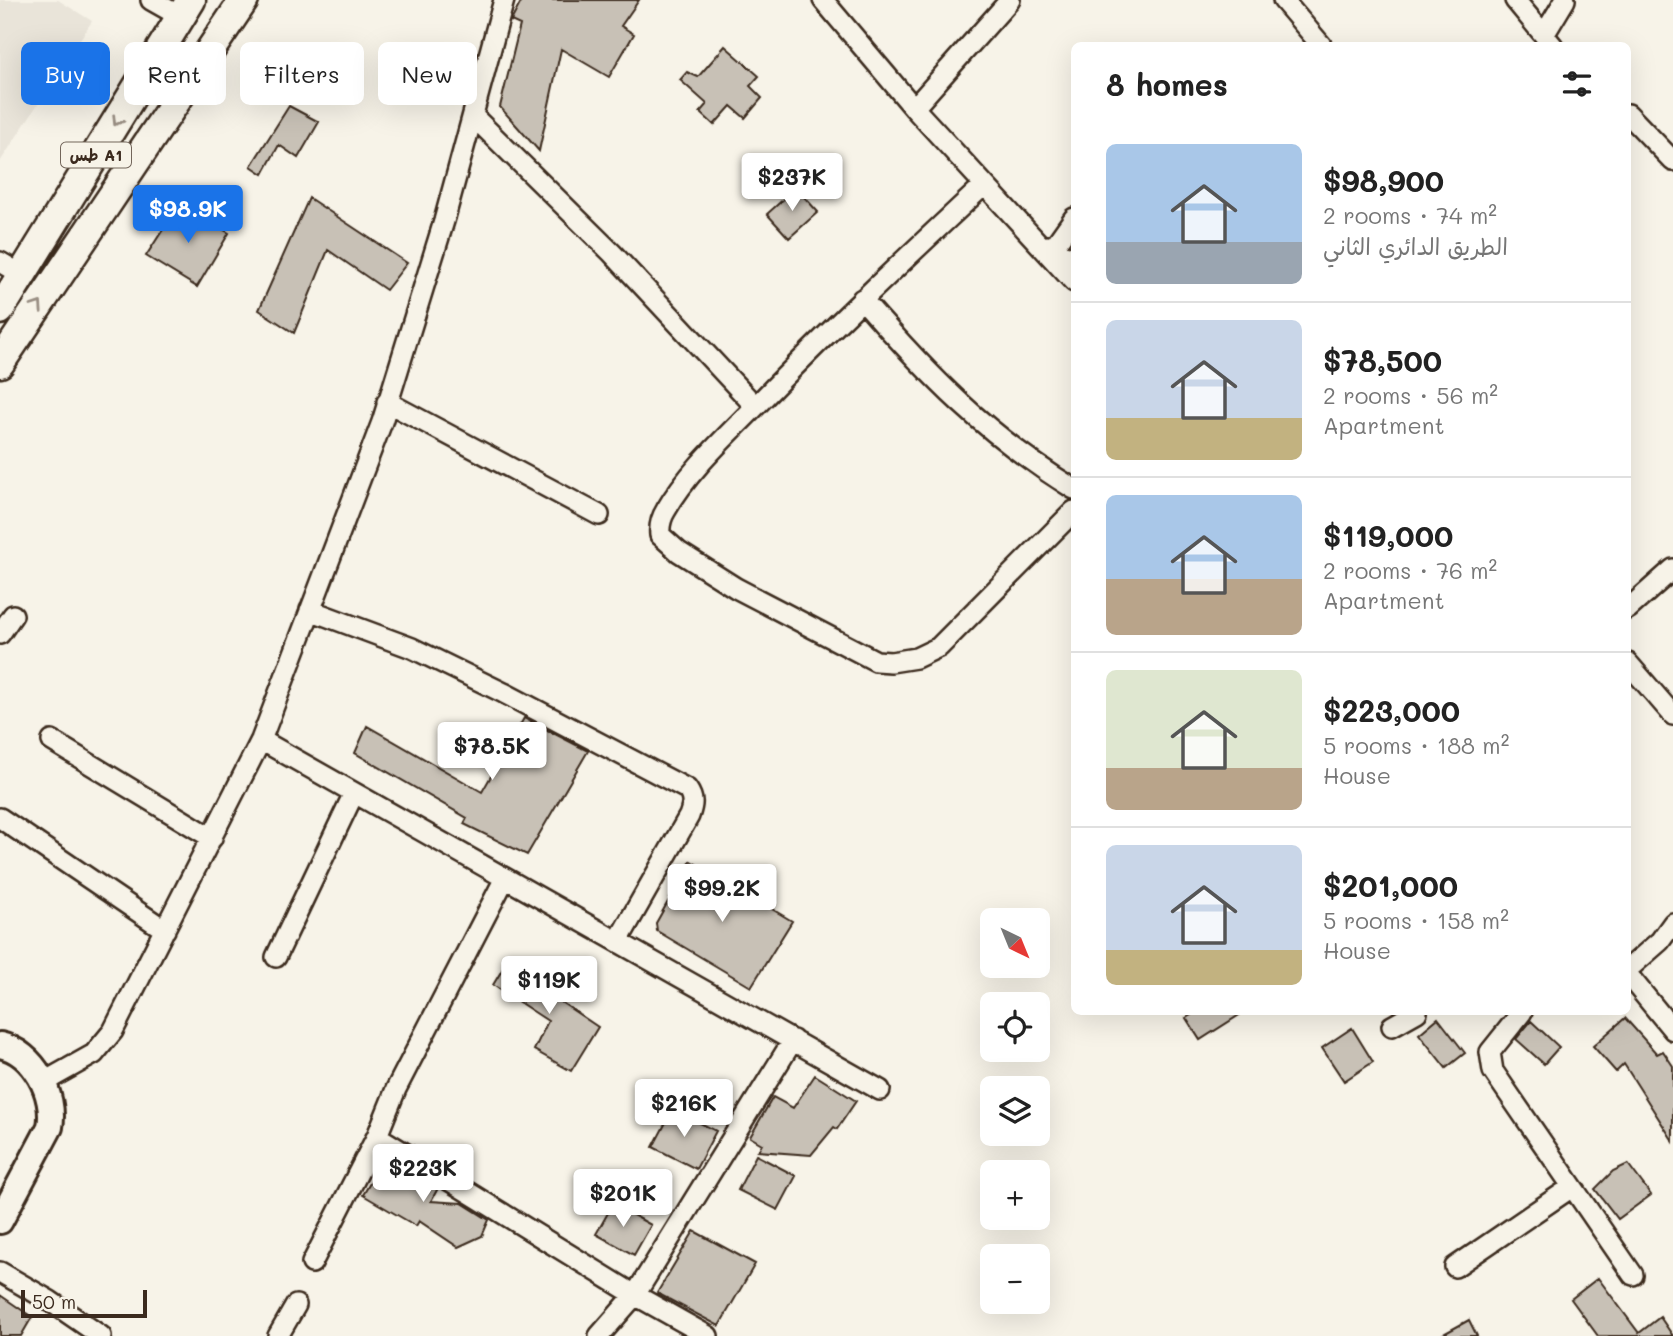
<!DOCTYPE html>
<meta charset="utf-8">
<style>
body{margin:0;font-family:Mali,"Playpen Sans Arabic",sans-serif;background:#f2f2f2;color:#222;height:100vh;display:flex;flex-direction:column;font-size:26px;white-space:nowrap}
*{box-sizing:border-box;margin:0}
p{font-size:23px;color:#767676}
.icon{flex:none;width:38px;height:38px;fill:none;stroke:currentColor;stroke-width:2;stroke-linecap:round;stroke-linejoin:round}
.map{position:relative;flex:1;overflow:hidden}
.drawer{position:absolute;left:1071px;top:42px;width:560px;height:973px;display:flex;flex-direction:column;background:#fff;border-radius:10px;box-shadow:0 7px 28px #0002}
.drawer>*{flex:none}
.hud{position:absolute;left:21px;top:42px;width:665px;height:63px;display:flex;gap:14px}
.needle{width:46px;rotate:137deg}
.controls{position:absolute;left:980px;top:908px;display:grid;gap:14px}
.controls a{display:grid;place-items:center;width:70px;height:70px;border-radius:10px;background:#fff;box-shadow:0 7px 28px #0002;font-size:35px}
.scale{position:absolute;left:21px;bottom:18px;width:126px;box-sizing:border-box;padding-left:7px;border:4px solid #3b2a1e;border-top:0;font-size:19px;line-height:24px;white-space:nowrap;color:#3b2a1e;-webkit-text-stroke:5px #f7f3e8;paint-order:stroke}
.price{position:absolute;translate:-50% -60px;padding:0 16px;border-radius:7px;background:#fff;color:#222;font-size:23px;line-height:46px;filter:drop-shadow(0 2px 4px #0008)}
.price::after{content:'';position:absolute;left:50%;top:42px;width:21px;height:16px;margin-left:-10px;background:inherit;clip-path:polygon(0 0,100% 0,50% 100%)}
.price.current{background:#1a73e8;color:#fff}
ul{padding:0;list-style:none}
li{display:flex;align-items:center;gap:21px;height:175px;padding:0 35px}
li+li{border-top:2px solid #e0e0e0}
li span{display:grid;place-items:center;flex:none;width:196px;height:140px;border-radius:10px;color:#555}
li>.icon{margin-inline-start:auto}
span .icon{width:84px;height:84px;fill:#fffc;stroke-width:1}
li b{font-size:30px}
h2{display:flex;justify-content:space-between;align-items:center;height:84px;padding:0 35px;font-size:30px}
.tag{padding:0 24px;border-radius:10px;background:#fff;box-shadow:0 7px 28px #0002;font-size:24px;line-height:63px}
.tag.current{background:#1a73e8;color:#fff}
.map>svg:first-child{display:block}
.built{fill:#e9e4d9}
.building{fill:#c8c1b6;stroke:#3b2a1e;stroke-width:2}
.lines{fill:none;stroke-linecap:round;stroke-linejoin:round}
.minor-casing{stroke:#3b2a1e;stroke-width:24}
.major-casing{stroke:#3b2a1e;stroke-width:30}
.highway-casing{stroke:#3b2a1e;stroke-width:33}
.minor{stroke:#f7f3e8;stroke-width:19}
.major{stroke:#f7f3e8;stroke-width:24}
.highway{stroke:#f7f3e8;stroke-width:28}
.oneway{stroke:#998e83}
.labels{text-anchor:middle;stroke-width:5;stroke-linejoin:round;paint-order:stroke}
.shield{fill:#f7f3e8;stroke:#73665b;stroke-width:2}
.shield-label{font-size:16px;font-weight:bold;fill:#3b2a1e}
</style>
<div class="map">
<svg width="1673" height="1336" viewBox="0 0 1673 1336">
<rect width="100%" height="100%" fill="#f7f3e8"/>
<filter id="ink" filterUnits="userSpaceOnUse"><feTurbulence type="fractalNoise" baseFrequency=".0143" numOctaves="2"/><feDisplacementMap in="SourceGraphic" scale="14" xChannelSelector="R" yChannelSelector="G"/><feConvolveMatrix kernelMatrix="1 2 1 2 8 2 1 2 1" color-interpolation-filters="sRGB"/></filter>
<g filter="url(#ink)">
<path class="built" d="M 0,0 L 58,0 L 92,21 L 0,162 Z"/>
<path class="building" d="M 522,0 L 639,0 L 621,26 L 634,34 L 609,77 L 561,49 L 539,151 L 500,107 L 520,25 L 511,21 Z
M 725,46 L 759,76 L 750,86 L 762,98 L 745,118 L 731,106 L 714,125 L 700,112 L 707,104 L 680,80 L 687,72 L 698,77 Z
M 289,106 L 319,122 L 298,158 L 279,145 L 263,174 L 251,166 Z
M 796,188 L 818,212 L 789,238 L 767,214 Z
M 309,198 L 407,263 L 386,290 L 328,250 L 294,333 L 259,310 Z
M 180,203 L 229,233 L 197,287 L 146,256 Z
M 524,718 L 588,751 L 527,855 L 464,824 L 467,818 L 355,753 L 367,726 L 482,792 Z
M 691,861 L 792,921 L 751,987 L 657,931 L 656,923 Z
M 508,960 L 553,987 L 549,994 L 598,1027 L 571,1071 L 534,1050 L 548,1021 L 493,985 Z
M 1196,1012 L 1244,1012 L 1200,1040 L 1186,1018 Z
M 1438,1018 L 1465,1053 L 1446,1068 L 1419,1034 Z
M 1625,1018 L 1657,1054 L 1663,1051 L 1673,1066 L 1673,1141 L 1624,1064 L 1616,1072 L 1593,1046 Z
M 1531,1021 L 1559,1047 L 1544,1064 L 1516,1039 Z
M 1352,1028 L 1373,1062 L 1344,1081 L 1322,1048 Z
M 815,1075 L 856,1101 L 837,1129 L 834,1127 L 811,1155 L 758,1151 L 762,1144 L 750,1137 L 773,1097 L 793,1108 Z
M 673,1109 L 716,1131 L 696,1169 L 653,1147 Z
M 756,1155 L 796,1176 L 778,1210 L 738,1190 Z
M 386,1156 L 438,1188 L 431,1201 L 462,1203 L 489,1220 L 482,1236 L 458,1247 L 419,1221 L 416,1226 L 363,1195 Z
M 1628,1164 L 1651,1195 L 1618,1219 L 1595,1189 L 1613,1171 Z
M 613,1204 L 651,1225 L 634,1255 L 596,1234 Z
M 694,1231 L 755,1264 L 719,1326 L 657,1293 Z
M 1598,1278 L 1639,1333 L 1660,1317 L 1673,1336 L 1598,1336 L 1571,1299 Z
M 0,1295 L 32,1317 L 21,1336 L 0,1336 Z
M 1469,1320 L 1477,1336 L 1440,1336 Z"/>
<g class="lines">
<g class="minor-casing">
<path id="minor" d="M 151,0 L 181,17
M 823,0 L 914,108 L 1074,282
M 1283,0 L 1322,46
M 1515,0 L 1553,46
M 1544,35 L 1565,0
M 914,108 L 1010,0
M 1628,114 L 1673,161
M 473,116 L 612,253 L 755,406
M 984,185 C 907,257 830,329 757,405 C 726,437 689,470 666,510 C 661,518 659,525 660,535 L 679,552 L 736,588 L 876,661 L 891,662 L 916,658 L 939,647 L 1074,511
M 1047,246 L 1074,260
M 1052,249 L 1074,218
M 0,262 L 22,275
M 862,299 C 930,377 985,434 1074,489
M 387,402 L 599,515
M 1628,609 L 1673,569
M 310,610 L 412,648 L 504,693 L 687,789 C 694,799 693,805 689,816 L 618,941
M 0,634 L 13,615
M 1628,663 L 1673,715
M 261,740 C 466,858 674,972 880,1090
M 52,741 L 212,838
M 0,818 L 165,930
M 276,957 L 354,793
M 1628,969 L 1660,941 L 1673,923
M 1628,975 L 1673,1030
M 1522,1012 L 1490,1052 L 1493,1071 L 1633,1275
M 1392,1026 L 1417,1012
M 44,1082 L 94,1054 L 113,1031 L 261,740 L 382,422 L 444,221 L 504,0
M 377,1136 L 635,1295 L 708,1336
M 312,1263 L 377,1136 L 396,1089 L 504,880
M 1455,1267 L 1572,1187
M 0,1272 L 50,1301 L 101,1336
M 278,1336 L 296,1305
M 599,1336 L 635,1295 L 793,1040"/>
</g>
<g class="major-casing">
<path id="major" d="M 0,1045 C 34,1052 56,1095 50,1127 L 0,1221"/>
</g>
<g class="highway-casing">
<path id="highway" d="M 0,310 L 191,0
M 0,363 L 244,0"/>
</g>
<use href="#minor" class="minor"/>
<use href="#major" class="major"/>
<use href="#highway" class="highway"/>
</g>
<defs><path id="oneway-chevron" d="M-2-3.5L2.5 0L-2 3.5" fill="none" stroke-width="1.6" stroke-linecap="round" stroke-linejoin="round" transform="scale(1.75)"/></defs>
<g class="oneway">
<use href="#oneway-chevron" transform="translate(117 121) rotate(122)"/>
<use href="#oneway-chevron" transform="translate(38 306) rotate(-56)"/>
</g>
</g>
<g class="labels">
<rect class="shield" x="61" y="142.5" width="70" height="25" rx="5"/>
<g class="shield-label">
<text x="96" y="161">طس A1</text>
</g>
</g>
</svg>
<div class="controls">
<a><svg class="needle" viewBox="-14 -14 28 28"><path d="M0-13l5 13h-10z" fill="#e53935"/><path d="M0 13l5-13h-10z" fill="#767676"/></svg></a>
<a><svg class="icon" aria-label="locate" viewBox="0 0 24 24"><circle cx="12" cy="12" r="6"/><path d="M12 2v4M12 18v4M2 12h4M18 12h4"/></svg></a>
<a><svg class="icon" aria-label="layers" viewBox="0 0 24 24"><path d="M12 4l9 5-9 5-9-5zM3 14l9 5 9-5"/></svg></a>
<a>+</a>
<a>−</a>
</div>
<div class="scale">50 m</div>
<b class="price" style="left:792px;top:213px">$237K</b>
<b class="price current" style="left:188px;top:245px">$98.9K</b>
<b class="price" style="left:492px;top:782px">$78.5K</b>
<b class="price" style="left:722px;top:924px">$99.2K</b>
<b class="price" style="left:549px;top:1016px">$119K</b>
<b class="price" style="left:684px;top:1139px">$216K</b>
<b class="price" style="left:423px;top:1204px">$223K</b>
<b class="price" style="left:623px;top:1229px">$201K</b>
<div class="hud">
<a class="tag current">Buy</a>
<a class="tag">Rent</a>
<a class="tag">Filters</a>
<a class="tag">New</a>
</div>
<section class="drawer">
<h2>8 homes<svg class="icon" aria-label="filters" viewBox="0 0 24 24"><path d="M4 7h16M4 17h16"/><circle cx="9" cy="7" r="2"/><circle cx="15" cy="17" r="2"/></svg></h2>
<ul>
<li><span style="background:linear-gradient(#a9c7e8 70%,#9aa5b1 0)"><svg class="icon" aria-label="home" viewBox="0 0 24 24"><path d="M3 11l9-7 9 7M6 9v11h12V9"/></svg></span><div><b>$98,900</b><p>2 rooms · 74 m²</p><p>الطريق الدائري الثاني</p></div></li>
<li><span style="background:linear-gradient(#c9d6e8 70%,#c2b280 0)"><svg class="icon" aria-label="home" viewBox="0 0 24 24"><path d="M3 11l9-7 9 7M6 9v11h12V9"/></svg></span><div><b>$78,500</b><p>2 rooms · 56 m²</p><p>Apartment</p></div></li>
<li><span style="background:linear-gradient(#a9c7e8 60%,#b9a48a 0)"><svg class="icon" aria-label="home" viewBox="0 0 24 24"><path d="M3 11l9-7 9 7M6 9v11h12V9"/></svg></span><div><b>$119,000</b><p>2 rooms · 76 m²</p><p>Apartment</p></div></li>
<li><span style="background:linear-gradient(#dfe7d0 70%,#b9a48a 0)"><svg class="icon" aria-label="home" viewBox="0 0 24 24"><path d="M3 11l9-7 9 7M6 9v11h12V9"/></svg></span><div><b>$223,000</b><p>5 rooms · 188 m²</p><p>House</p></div></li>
<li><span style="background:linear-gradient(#c9d6e8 75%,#c2b280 0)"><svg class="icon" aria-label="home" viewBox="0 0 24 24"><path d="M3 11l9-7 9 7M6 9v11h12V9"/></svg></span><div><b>$201,000</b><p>5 rooms · 158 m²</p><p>House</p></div></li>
</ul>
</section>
</div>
